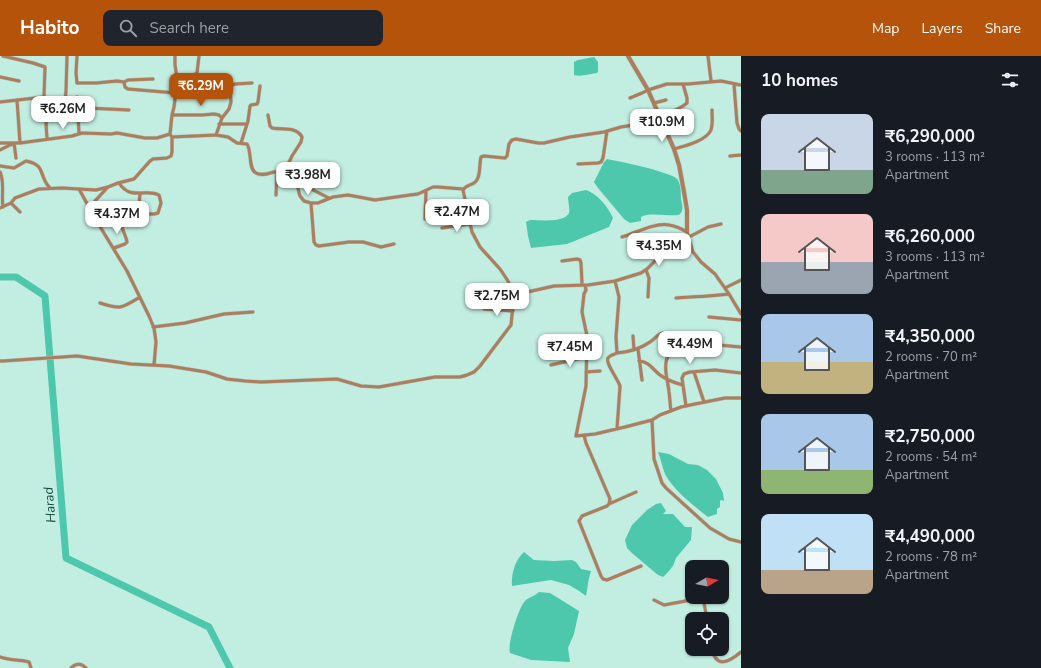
<!DOCTYPE html>
<meta charset="utf-8">
<style>
body{margin:0;font-family:"Nunito Sans",sans-serif;background:#20242c;color:#f1f3f6;height:100vh;display:flex;flex-direction:column;font-size:15px;white-space:nowrap}
*{box-sizing:border-box;margin:0}
p{font-size:13px;color:#9ea1a6}
.icon{flex:none;width:22px;height:22px;fill:none;stroke:currentColor;stroke-width:2;stroke-linecap:round;stroke-linejoin:round}
.map{position:relative;flex:1;overflow:hidden}
.side{display:flex;flex-direction:column;background:#171b24;width:300px}
.side>*{flex:none}
.needle{width:26px;rotate:81deg}
.tools{position:absolute;left:685px;top:504px;display:grid;gap:8px}
.tools a{display:grid;place-items:center;width:44px;height:44px;border-radius:8px;background:#171b24;box-shadow:0 1px 3px #0004;font-size:20px}
.price{position:absolute;translate:-50% -34px;padding:0 9px;border-radius:8px;background:#fff;color:#222;font-size:13px;line-height:26px;filter:drop-shadow(0 1px 2px #0008)}
.price::after{content:'';position:absolute;left:50%;top:24px;width:12px;height:9px;margin-left:-6px;background:inherit;clip-path:polygon(0 0,100% 0,50% 100%)}
.price.on{background:#b45309;color:#fff}
ul{padding:0;list-style:none}
li{display:flex;align-items:center;gap:12px;height:100px;padding:0 20px}
li span{display:grid;place-items:center;flex:none;width:112px;height:80px;border-radius:8px;color:#555}
li>.icon{margin-inline-start:auto}
span .icon{width:48px;height:48px;fill:#fffc;stroke-width:1}
li b{font-size:17px}
h2{display:flex;justify-content:space-between;align-items:center;height:48px;padding:0 20px;font-size:17px}
header{display:flex;align-items:center;gap:24px;box-sizing:border-box;height:56px;padding:0 20px;background:#b45309;color:#fff}
header strong{font-size:19px}
nav{display:flex;gap:22px;margin-inline-start:auto;font-size:14px}
.search{width:280px;height:36px;background:#20242c;display:flex;align-items:center;gap:10px;box-sizing:border-box;padding:0 14px;border-radius:8px;color:#9ea1a6;font-size:15px}
main{display:flex;flex:1;min-height:0}
.map>svg:first-child{display:block}
.water{fill:#4ec8ad}
.lines{fill:none;stroke-linecap:round;stroke-linejoin:round}
.river{stroke:#4ec8ad;stroke-width:7}
.minor-casing{stroke:#a3cbc0;stroke-width:4}
.tertiary-casing{stroke:#a3cbc0;stroke-width:5}
.minor{stroke:#b07c5c;stroke-width:3}
.tertiary{stroke:#b07c5c;stroke-width:4}
.labels{text-anchor:middle;stroke-width:3;stroke-linejoin:round;paint-order:stroke}
.water-label{font-size:13px;font-style:italic;fill:#13483c;stroke:#c2eee2}
</style>
<header>
<strong>Habito</strong>
<div class="search"><svg class="icon" aria-label="search" viewBox="0 0 24 24"><circle cx="10" cy="10" r="6"/><path d="M15 15l6 6"/></svg>Search here</div>
<nav><a>Map</a><a>Layers</a><a>Share</a></nav>
</header>
<main>
<div class="map">
<svg width="741" height="612" viewBox="0 0 741 612">
<rect width="100%" height="100%" fill="#c2eee2"/>
<path class="water" d="M 594,1 L 598,6 L 598,16 L 597,17 C 590,18 581,21 574,19 L 574,6 L 578,4 Z
M 607,103 C 627,107 648,111 667,118 C 669,119 674,120 676,122 C 681,126 681,136 681,143 C 682,147 684,154 680,158 C 676,162 650,155 641,161 L 641,165 L 630,167 L 624,163 L 598,132 L 594,126 L 604,106 Z
M 586,134 C 598,138 608,151 613,162 L 609,171 L 567,188 L 531,192 L 528,180 L 526,166 L 530,164 C 539,164 565,167 569,157 C 570,152 568,146 568,141 L 572,137 Z
M 658,396 L 669,398 L 688,408 L 698,409 L 707,414 L 716,423 L 723,437 L 724,445 L 721,444 L 720,445 L 720,451 L 717,453 L 717,458 L 708,461 C 694,450 673,434 665,418 C 662,411 661,403 658,396 Z
M 661,447 L 666,455 L 663,458 L 673,458 L 685,471 L 692,471 L 691,484 L 676,502 L 673,510 L 668,516 L 663,521 L 658,519 L 633,498 L 627,492 L 625,484 L 632,469 L 647,454 L 656,448 Z
M 524,496 L 534,504 L 554,505 L 572,504 L 576,506 L 581,513 L 591,515 L 589,522 L 586,540 L 579,535 L 569,529 L 551,524 L 512,530 C 511,518 515,504 524,496 Z
M 539,536 L 550,537 L 579,555 L 574,578 L 568,592 L 570,606 L 531,604 L 510,597 C 507,589 519,549 526,544 C 527,543 529,542 531,541 C 534,540 536,538 539,536 Z"/>
<g class="lines">
<path class="river" d="M 0,221 L 16,221 L 45,240 L 66,502 L 209,571 L 230,612"/>
<g class="minor-casing">
<path id="minor" d="M 77,0 L 76,17 L 77,27 L 96,27 L 117,25 L 124,26 L 128,24 L 153,23
M 708,0 L 711,25
M 0,21 L 19,25
M 177,22 L 192,20 L 197,17 L 199,0
M 124,26 L 125,31 L 128,33 L 176,37
M 734,28 L 737,67 L 739,73 L 741,75
M 175,40 L 206,39
M 77,41 L 79,77
M 630,42 L 642,37 L 648,34 L 667,28 L 688,28 L 721,25 L 741,29
M 17,44 L 20,87
M 0,46 L 44,41 L 45,11 L 33,7 L 3,0
M 654,47 L 666,44
M 65,51 L 129,54
M 172,59 L 202,59 L 214,58 L 219,59 L 222,62
M 268,59 L 270,70 L 272,72 C 282,74 296,70 302,81 L 301,86 L 292,100 L 285,115
M 660,62 L 683,50 L 687,47 L 687,42 L 683,28
M 219,68 L 247,68
M 170,78 L 172,81 L 216,79 L 228,81 L 237,87 L 247,88 C 252,95 248,113 256,117 C 267,124 286,104 295,122 C 298,128 298,135 300,140 L 304,145 L 311,147 L 318,147 L 333,141 L 348,139 L 375,144 L 410,139 L 418,138 L 433,131 L 438,131 L 463,133
M 216,79 L 222,62 L 229,53 L 231,46 L 230,33 L 232,29 L 235,28 L 252,27
M 47,83 C 47,77 44,61 49,58 C 53,56 58,57 62,56 L 64,54 L 66,35 L 67,0
M 0,87 L 20,87 L 72,80 L 82,77 L 111,78 L 117,77 L 145,82 L 157,82 L 170,78 L 172,59 L 174,51 L 175,43 L 178,28 L 175,9 L 175,0
M 241,87 L 248,65 L 250,50 L 251,49 L 257,48 L 258,46 L 260,30
M 674,93 C 685,90 706,85 711,74 C 713,68 712,60 712,54
M 0,94 L 14,87 L 16,102
M 730,100 L 741,99
M 578,108 L 598,107 L 601,106 L 603,102 L 607,75
M 0,110 L 14,112 L 26,105 C 47,109 38,120 50,132
M 0,116 C 5,126 1,140 3,151
M 293,119 L 300,117 L 323,115
M 296,123 L 315,135 L 329,142
M 119,127 C 131,145 144,132 159,139 L 161,147 L 158,157 L 154,158 L 147,158
M 79,133 L 96,164 L 127,215 L 149,260 L 154,272 L 156,286 L 154,309
M 276,139 L 277,115
M 11,147 L 20,156
M 311,147 L 314,186 L 316,189 L 319,190 L 349,186 L 363,186 L 381,191 L 394,188
M 0,152 L 11,147 L 15,142 L 39,133 L 62,132 L 96,134 L 108,131 L 118,127 L 134,123 L 150,105 L 153,103 L 167,102 L 171,100 L 172,96 L 172,81
M 126,152 L 137,152 L 139,150 L 140,137
M 90,153 L 95,145 L 107,132
M 425,163 L 426,135
M 442,172 L 469,168
M 622,181 C 635,177 656,166 669,169 C 676,170 682,173 687,176 L 693,196 L 701,206 L 715,218 L 729,238 L 741,258
M 689,181 L 708,171 L 721,168
M 114,192 L 125,188 L 127,186 L 126,182 L 120,166
M 562,205 L 577,203 L 580,204 L 581,207 L 582,228
M 646,214 L 649,222 L 648,241
M 615,225 L 619,241 L 616,281 L 617,297 C 629,296 640,293 650,286 C 655,283 657,278 663,277 L 674,285 L 741,291
M 585,229 L 586,234 L 584,238 L 582,256 L 587,280 L 586,330 L 576,380 L 595,378 L 625,371 L 652,364 L 660,359 L 681,351 L 695,348 L 725,342 L 741,342
M 725,232 L 741,224
M 514,239 L 554,230 L 588,229 L 615,225 L 641,217 L 647,213 L 655,205 L 683,183 L 687,176
M 676,242 C 693,241 711,240 729,238
M 100,247 C 121,254 122,252 140,241
M 484,253 L 513,255
M 709,261 L 741,264
M 153,271 L 185,267 L 224,258 L 253,256
M 633,280 L 634,294
M 638,293 L 642,324
M 617,297 C 615,298 610,299 608,302 C 605,307 618,323 620,330 L 617,373
M 0,305 L 3,305 L 77,300 L 131,308 L 169,310 L 206,316 L 227,323 L 245,325 L 261,326 L 337,323 L 361,330 L 379,331 L 435,321 L 460,321 L 467,319 L 474,316 L 480,310 L 511,269 L 514,239 L 508,225 L 500,213 L 480,191 L 472,176 L 463,134 C 466,129 469,130 474,127 C 481,123 479,109 481,101 L 484,100 L 505,102 L 507,100 L 509,88 L 512,84 L 516,83 L 538,87 L 544,87 L 570,81 L 604,76 L 621,71 L 661,65
M 639,305 C 650,306 652,313 660,319 C 667,324 675,327 683,329
M 551,309 L 586,301
M 586,316 L 600,315
M 694,316 L 704,346
M 686,350 L 682,322 L 684,318 L 690,316 L 715,314 L 741,317
M 671,355 C 670,349 670,342 669,336 C 668,325 662,308 669,299 L 680,295
M 652,364 L 654,403 L 662,427 L 666,432 L 710,472 L 729,483 L 741,486
M 584,379 L 586,387 L 610,443 L 609,448 L 607,450 L 582,460 L 579,465 L 601,520 L 603,523 L 607,524 L 641,510
M 609,448 L 636,436
M 654,544 L 664,549 L 691,544 L 701,544 L 704,547 L 707,563
M 712,593 C 716,612 728,607 741,596
M 0,601 C 11,605 18,603 29,606 L 31,612
M 71,612 C 76,607 81,607 86,612"/>
</g>
<g class="tertiary-casing">
<path id="tertiary" d="M 628,0 L 648,34 L 674,93 L 679,109 L 684,136 L 687,154 L 687,176"/>
</g>
<use href="#minor" class="minor"/>
<use href="#tertiary" class="tertiary"/>
</g>
<g class="labels">
<g class="water-label">
<text transform="translate(49 449) rotate(-95)" y="5">Harad</text>
</g>
</g>
</svg>
<div class="tools">
<a><svg class="needle" viewBox="-14 -14 28 28"><path d="M0-13l5 13h-10z" fill="#e53935"/><path d="M0 13l5-13h-10z" fill="#9ea1a6"/></svg></a>
<a><svg class="icon" aria-label="locate" viewBox="0 0 24 24"><circle cx="12" cy="12" r="6"/><path d="M12 2v4M12 18v4M2 12h4M18 12h4"/></svg></a>
</div>
<b class="price on" style="left:201px;top:51px">₹6.29M</b>
<b class="price" style="left:63px;top:74px">₹6.26M</b>
<b class="price" style="left:662px;top:87px">₹10.9M</b>
<b class="price" style="left:308px;top:140px">₹3.98M</b>
<b class="price" style="left:457px;top:177px">₹2.47M</b>
<b class="price" style="left:117px;top:179px">₹4.37M</b>
<b class="price" style="left:659px;top:211px">₹4.35M</b>
<b class="price" style="left:497px;top:261px">₹2.75M</b>
<b class="price" style="left:690px;top:309px">₹4.49M</b>
<b class="price" style="left:570px;top:312px">₹7.45M</b>
</div>
<section class="side">
<h2>10 homes<svg class="icon" aria-label="filters" viewBox="0 0 24 24"><path d="M4 7h16M4 17h16"/><circle cx="9" cy="7" r="2"/><circle cx="15" cy="17" r="2"/></svg></h2>
<ul>
<li><span style="background:linear-gradient(#c9d6e8 70%,#7fa58c 0)"><svg class="icon" aria-label="home" viewBox="0 0 24 24"><path d="M3 11l9-7 9 7M6 9v11h12V9"/></svg></span><div><b>₹6,290,000</b><p>3 rooms · 113 m²</p><p>Apartment</p></div></li>
<li><span style="background:linear-gradient(#f6c9c9 60%,#9aa5b1 0)"><svg class="icon" aria-label="home" viewBox="0 0 24 24"><path d="M3 11l9-7 9 7M6 9v11h12V9"/></svg></span><div><b>₹6,260,000</b><p>3 rooms · 113 m²</p><p>Apartment</p></div></li>
<li><span style="background:linear-gradient(#a9c7e8 60%,#c2b280 0)"><svg class="icon" aria-label="home" viewBox="0 0 24 24"><path d="M3 11l9-7 9 7M6 9v11h12V9"/></svg></span><div><b>₹4,350,000</b><p>2 rooms · 70 m²</p><p>Apartment</p></div></li>
<li><span style="background:linear-gradient(#a9c7e8 70%,#8fb573 0)"><svg class="icon" aria-label="home" viewBox="0 0 24 24"><path d="M3 11l9-7 9 7M6 9v11h12V9"/></svg></span><div><b>₹2,750,000</b><p>2 rooms · 54 m²</p><p>Apartment</p></div></li>
<li><span style="background:linear-gradient(#bfe0f5 70%,#b9a48a 0)"><svg class="icon" aria-label="home" viewBox="0 0 24 24"><path d="M3 11l9-7 9 7M6 9v11h12V9"/></svg></span><div><b>₹4,490,000</b><p>2 rooms · 78 m²</p><p>Apartment</p></div></li>
</ul>
</section>
</main>
